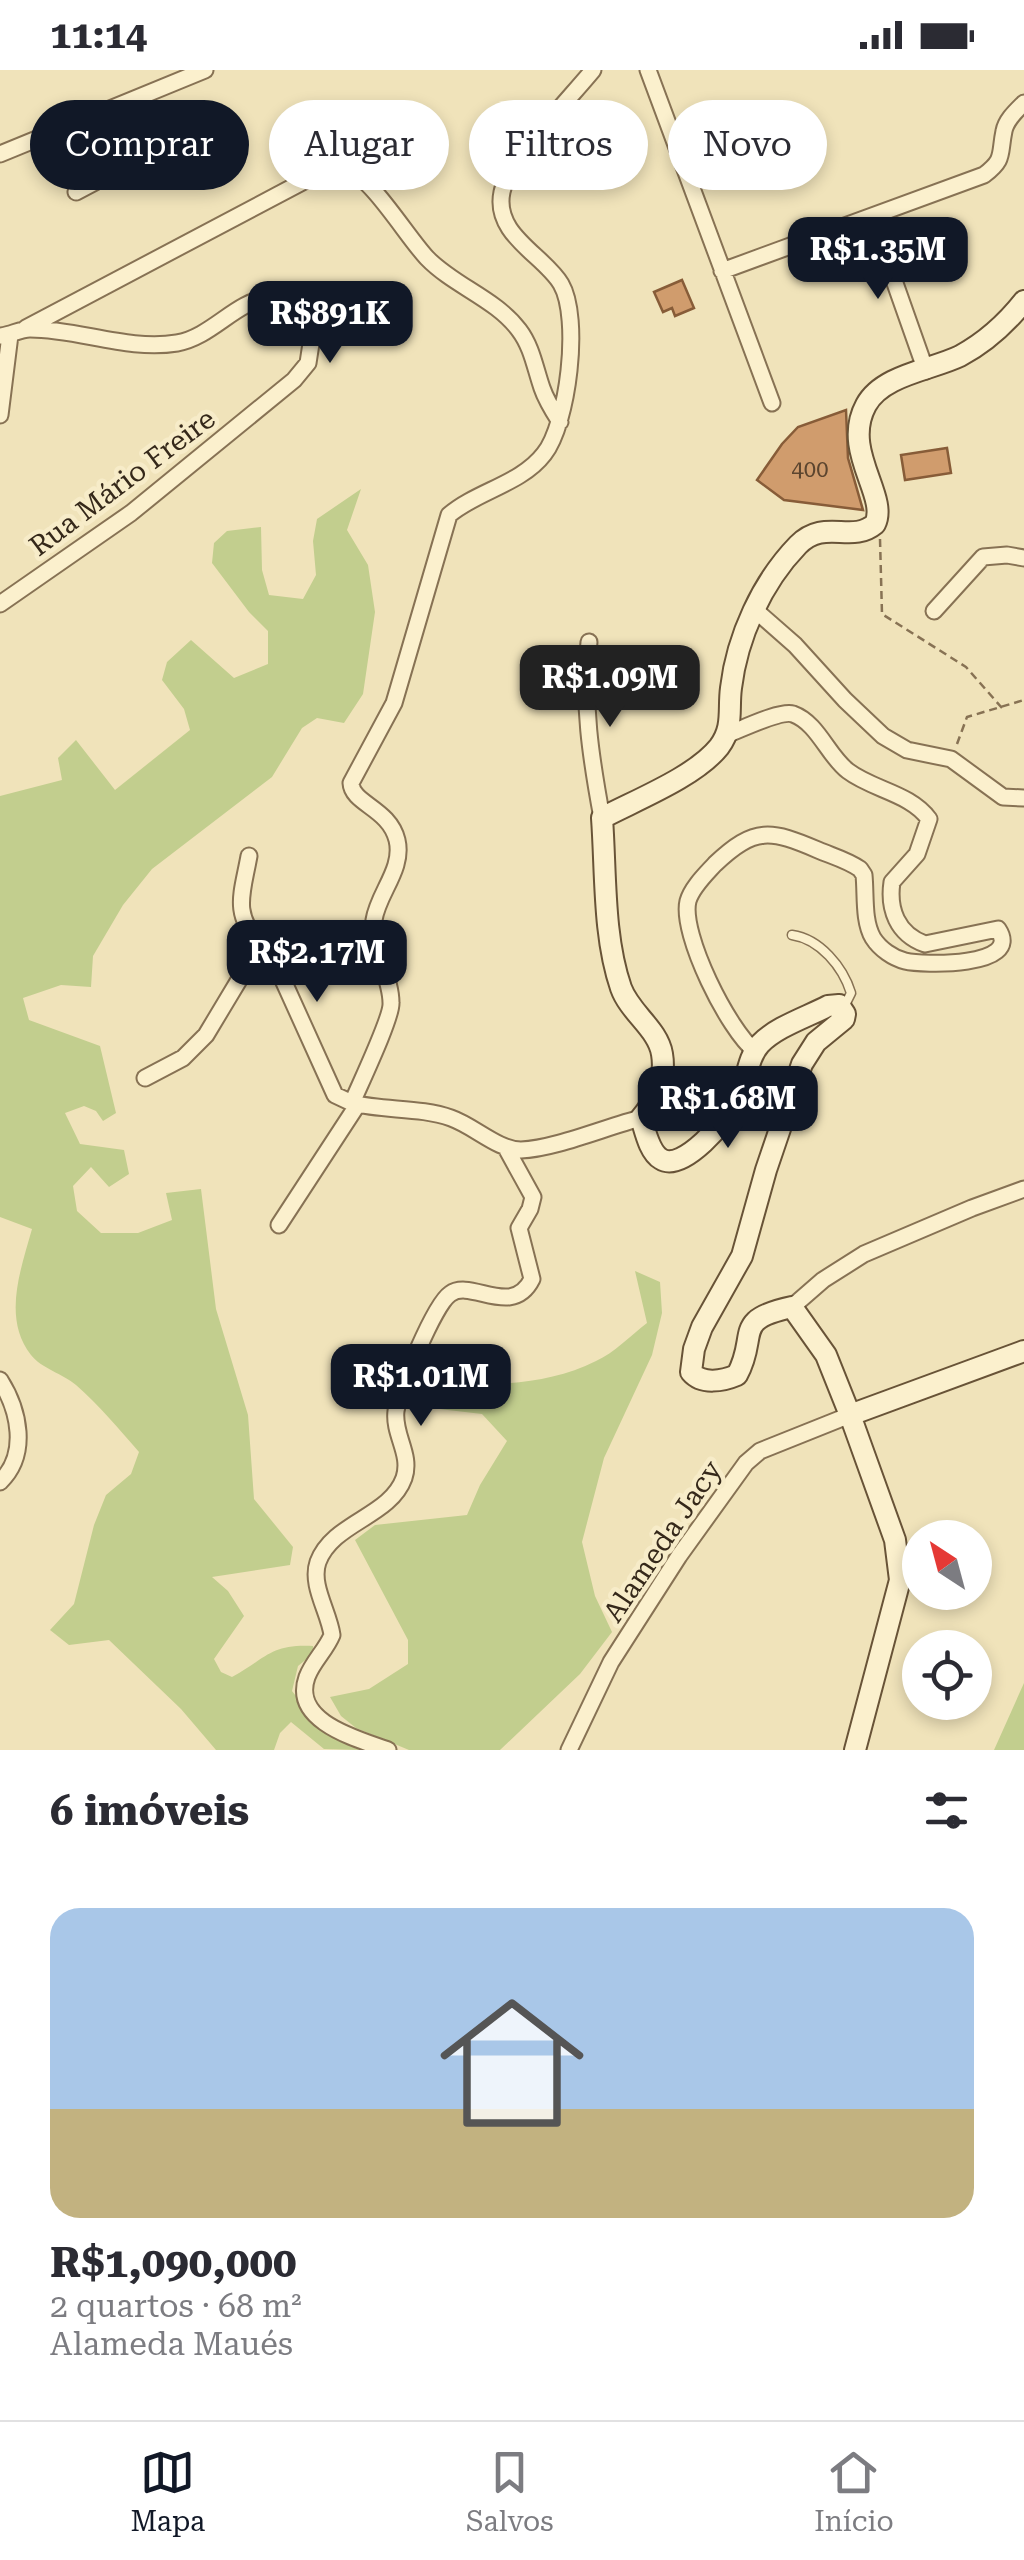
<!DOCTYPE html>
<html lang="pt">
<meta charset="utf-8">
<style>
body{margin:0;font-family:"Roboto Serif",serif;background:#f2f2f3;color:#2b2b33;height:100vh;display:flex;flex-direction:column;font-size:38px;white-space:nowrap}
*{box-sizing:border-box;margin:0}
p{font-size:32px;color:#7c7c81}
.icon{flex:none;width:55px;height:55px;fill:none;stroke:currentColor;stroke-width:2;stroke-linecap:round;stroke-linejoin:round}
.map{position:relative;height:1680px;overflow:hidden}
.details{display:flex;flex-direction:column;background:#fff;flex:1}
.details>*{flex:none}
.banner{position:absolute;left:30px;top:30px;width:965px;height:90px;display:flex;gap:20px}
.needle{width:65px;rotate:324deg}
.fabs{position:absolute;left:902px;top:1450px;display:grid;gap:20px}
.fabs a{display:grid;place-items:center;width:90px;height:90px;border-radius:50%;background:#fff;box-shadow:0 5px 15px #0003;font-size:50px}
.price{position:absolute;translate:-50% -85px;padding:0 22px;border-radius:20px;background:#111827;color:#fff;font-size:32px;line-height:65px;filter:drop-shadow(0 2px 5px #0008)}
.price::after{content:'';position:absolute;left:50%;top:60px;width:30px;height:22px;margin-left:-15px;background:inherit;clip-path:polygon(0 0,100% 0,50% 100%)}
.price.current{background:#222;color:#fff}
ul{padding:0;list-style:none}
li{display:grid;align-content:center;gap:20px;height:530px;padding:0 50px}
li span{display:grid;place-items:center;height:310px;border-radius:30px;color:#555}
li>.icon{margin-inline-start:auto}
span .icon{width:180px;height:180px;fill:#fffc;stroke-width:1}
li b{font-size:42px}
h2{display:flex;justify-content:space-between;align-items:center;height:120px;padding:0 50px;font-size:42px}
.tag{padding:0 35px;border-radius:45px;background:#fff;box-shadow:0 5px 15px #0003;font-size:35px;line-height:90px}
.tag.current{background:#111827;color:#fff}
.status{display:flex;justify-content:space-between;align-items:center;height:70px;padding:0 50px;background:#fff;direction:ltr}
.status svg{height:28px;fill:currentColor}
.tabs{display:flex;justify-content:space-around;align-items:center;height:140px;border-top:2px solid #e1e1e2;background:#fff;font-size:28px;color:#7c7c81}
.tabs a{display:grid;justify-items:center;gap:5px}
.tabs .current{color:#111827}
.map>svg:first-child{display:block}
.green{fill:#c2ce8e}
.building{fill:#d09c6d;stroke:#875c38;stroke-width:2.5}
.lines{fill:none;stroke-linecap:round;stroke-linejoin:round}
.lane-casing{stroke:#877254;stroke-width:11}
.street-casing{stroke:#877254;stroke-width:19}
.secondary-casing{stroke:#685337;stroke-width:24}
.path{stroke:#877254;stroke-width:2.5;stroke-dasharray:8 5;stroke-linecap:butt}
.lane{stroke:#fbf0cd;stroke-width:8}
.street{stroke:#fbf0cd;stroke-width:15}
.secondary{stroke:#fbf0cd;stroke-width:20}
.labels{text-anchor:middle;stroke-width:9;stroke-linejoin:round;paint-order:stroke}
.number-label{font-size:22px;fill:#5c452f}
.street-label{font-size:28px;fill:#35281a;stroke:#f7ecc9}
</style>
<div class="status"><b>11:14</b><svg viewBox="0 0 49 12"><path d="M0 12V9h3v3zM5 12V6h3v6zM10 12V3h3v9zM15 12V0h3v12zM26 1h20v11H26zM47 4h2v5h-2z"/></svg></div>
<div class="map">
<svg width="1024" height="1680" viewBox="0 0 1024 1680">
<rect width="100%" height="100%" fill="#f0e3ba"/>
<path class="green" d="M 361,419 L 347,460 L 368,495 L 375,542 L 363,624 L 344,653 L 317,648 L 302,658 L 272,707 L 152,799 L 123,835 L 93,886 L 91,917 L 61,915 L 23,928 L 29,950 L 100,976 L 116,1043 L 103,1051 L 96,1041 L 84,1036 L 65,1043 L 80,1074 L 124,1080 L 129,1104 L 109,1117 L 91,1097 L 73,1116 L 77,1141 L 101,1163 L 138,1163 L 172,1150 L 166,1123 L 201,1119 L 216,1239 L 248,1345 L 254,1429 L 293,1477 L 290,1495 L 212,1507 L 228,1521 L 244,1546 L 214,1589 L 221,1602 L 232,1607 C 267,1588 270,1574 313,1576 L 314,1583 L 298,1596 L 292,1621 C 312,1646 329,1670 360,1680 L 324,1679 L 291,1652 L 280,1663 L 274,1680 L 216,1680 L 181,1639 L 109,1570 L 69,1575 L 50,1560 L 74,1534 L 94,1455 L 106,1425 L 131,1404 L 139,1382 C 119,1359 99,1335 76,1315 C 63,1304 41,1298 31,1285 C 2,1248 21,1199 32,1159 L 0,1147 L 0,726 L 62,710 L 58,688 L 76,670 L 115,720 L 190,660 L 184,639 L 162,610 L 167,592 L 191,570 L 234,608 L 268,594 L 268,561 L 249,542 L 212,493 L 214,473 L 227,461 L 261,457 L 262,500 L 269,525 L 303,529 L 316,505 L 313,471 L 317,449 Z
M 635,1201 L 660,1212 L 662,1243 L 652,1285 L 604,1388 L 582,1472 L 595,1526 L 612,1562 L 580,1604 L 500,1680 L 409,1680 L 356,1658 L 341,1646 L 330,1627 L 369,1619 L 408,1594 L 408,1570 L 355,1470 L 375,1455 L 467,1445 L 480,1415 L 507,1371 L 482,1344 L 405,1335 L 424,1290 L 442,1291 L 471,1315 C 515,1314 556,1311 596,1291 C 614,1283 631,1265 647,1253 Z
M 1024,1613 L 1024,1680 L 994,1680 Z"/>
<path class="building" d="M 682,210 L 694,238 L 675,246 L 672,238 L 663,242 L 654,222 Z
M 846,340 L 848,388 L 863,440 L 784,430 L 757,410 L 782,374 L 798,357 Z
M 947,378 L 951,403 L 905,410 L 901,385 Z"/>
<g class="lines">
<g class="lane-casing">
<path id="lane" d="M 792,865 C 820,869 843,897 851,923 L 845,935"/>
</g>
<g class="street-casing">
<path id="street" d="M 593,0 C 572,26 508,92 502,122 C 493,165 544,185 561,214 C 581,248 568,354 544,384 C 521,414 477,421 449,445 L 394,633 L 351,713 C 352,734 389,738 397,770 C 404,799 378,823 374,850 C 370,878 391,905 391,933 C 392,947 360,1014 352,1033 C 385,1041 420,1037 451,1048 C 474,1056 498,1080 521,1080 C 554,1079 606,1057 641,1048
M 648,0 L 772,333
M 71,57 L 97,110
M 0,84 L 205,0
M 76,122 L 146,85
M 872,148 L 926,301
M 722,201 L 984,105 C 1005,89 999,85 1004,61 C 1006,50 1016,41 1024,33
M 26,258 L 306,110 C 320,104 335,94 350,101 C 373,110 408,168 427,188 C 454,216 496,229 519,260 C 532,277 535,298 542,318 C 546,330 553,341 560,352
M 0,266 C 11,265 20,259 30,259 C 79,259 128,281 177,273 C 212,267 237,230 267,229 C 289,228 304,249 312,267 L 308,293 L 294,310 L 131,443 L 0,534
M 0,345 L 10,265
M 754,539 L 795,575 L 845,630 L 883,666 L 907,680 L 951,689 L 1003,727 L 1024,728
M 934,541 L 983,487 L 1007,485 L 1024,488
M 589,572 C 582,632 591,689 602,748
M 726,665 C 740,660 780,640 793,644 C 818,653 828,686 848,701 C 873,720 910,723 929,749 L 917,784 L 892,812 C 888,839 897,864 925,874 L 998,859 C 1024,898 921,895 905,891 C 893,888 880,879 873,868 C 863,851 866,825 864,805 L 860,799 C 847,790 832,786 818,780 C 771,760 755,756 715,794 C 706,804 692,817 688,831 C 680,864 729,961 755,981
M 260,875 L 278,899 L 335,1025 L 352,1033
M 145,1008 L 183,988 L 206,965 L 260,875 C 232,842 242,825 249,786
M 279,1155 L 358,1034
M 792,1237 L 823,1210 L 864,1184 L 972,1138 L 1024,1119
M 0,1310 C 19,1340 29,1384 0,1412
M 388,1680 C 358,1669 291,1652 307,1607 C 313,1591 326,1580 332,1565 C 329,1542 310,1515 318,1492 C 333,1452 390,1447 404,1408 C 412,1384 393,1365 396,1341 C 399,1321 434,1235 450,1224 C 471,1208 512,1249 532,1209 L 519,1158 L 530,1139 L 533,1127 L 506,1078
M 569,1680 L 611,1592 L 679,1486 L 746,1393 L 760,1381 L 850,1345"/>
</g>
<g class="secondary-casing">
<path id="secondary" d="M 850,1345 L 826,1285 L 792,1237 C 731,1250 759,1265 737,1305 C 723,1311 702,1315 691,1302 L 694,1279 L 702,1257 L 742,1186 L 766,1100 L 802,994 L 816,972 L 844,949 L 845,944 L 839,935 L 828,936 C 807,947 776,957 760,974 C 746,989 747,1015 737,1032 C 727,1049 683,1103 661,1089 C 649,1082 645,1060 641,1048 C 656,1030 666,1008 662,984 C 658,959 630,943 621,918 C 603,866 606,803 602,748 C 636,730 695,707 719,677 C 734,657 728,640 731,618 C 737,567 762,512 798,475 C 825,448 851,474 875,454 C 889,426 841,381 866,335 C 882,305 931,300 960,286 C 986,272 1005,255 1024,231
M 855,1680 L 900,1510 L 895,1470 L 850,1345 L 1024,1281"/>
</g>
<path class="path" d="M 880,469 L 882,544 L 966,597 L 1002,638
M 957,674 L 967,647 L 1024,630"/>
<use href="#lane" class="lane"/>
<use href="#street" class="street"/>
<use href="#secondary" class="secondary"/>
</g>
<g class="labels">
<g class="number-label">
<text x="810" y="407">400</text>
</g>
<g class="street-label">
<text transform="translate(122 412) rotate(-37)" y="10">Rua Mário Freire</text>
<text transform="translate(662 1471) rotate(-56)" y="10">Alameda Jacy</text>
</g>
</g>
</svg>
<div class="fabs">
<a><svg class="needle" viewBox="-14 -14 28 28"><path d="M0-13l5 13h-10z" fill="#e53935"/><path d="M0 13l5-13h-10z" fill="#7c7c81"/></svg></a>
<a><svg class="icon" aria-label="locate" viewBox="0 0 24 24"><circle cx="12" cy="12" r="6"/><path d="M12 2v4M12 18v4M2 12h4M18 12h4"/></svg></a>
</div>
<b class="price" style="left:878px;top:232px">R$1.35M</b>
<b class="price" style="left:330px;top:296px">R$891K</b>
<b class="price current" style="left:610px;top:660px">R$1.09M</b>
<b class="price" style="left:317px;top:935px">R$2.17M</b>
<b class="price" style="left:728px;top:1081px">R$1.68M</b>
<b class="price" style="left:421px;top:1359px">R$1.01M</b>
<div class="banner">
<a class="tag current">Comprar</a>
<a class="tag">Alugar</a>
<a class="tag">Filtros</a>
<a class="tag">Novo</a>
</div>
</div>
<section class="details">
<h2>6 imóveis<svg class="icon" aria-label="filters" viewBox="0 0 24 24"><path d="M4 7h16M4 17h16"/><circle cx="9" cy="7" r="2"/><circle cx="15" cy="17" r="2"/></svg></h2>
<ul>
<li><span style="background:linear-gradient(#a9c7e8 65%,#c2b280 0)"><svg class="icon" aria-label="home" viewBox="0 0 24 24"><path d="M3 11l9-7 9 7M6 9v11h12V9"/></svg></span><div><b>R$1,090,000</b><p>2 quartos · 68 m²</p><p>Alameda Maués</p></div></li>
</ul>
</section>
<nav class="tabs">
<a class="current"><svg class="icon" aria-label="map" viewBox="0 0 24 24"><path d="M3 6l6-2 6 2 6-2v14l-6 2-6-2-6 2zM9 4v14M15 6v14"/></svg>Mapa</a>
<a><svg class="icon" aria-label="saved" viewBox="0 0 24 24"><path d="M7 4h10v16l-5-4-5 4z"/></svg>Salvos</a>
<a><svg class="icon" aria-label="home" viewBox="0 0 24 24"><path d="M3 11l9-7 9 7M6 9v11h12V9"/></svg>Início</a>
</nav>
